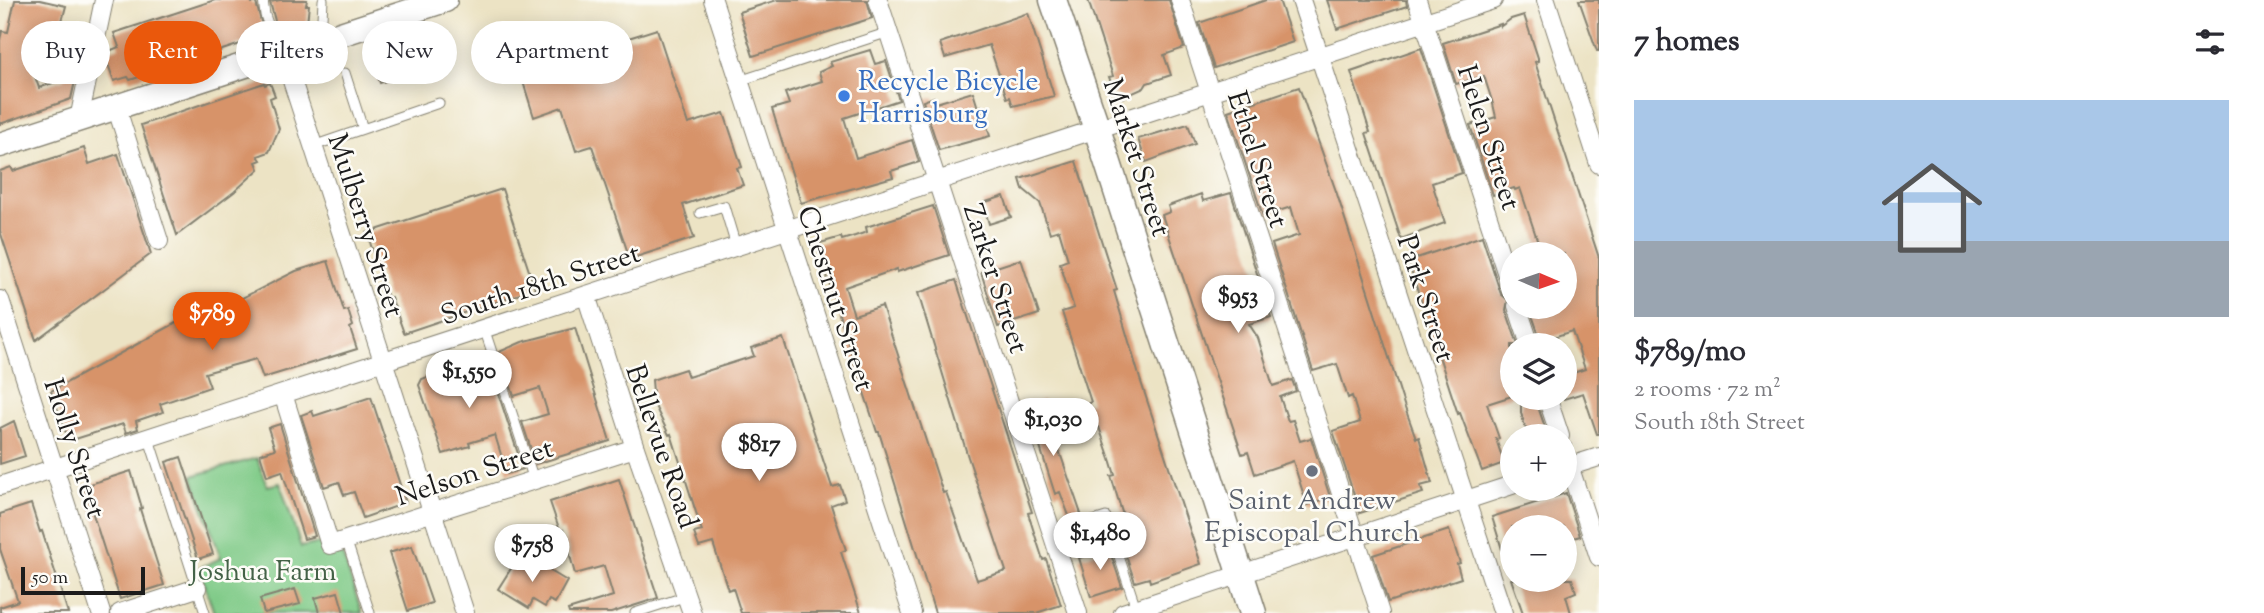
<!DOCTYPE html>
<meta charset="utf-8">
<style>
body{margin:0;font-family:"Sorts Mill Goudy",serif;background:#f7f7f7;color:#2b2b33;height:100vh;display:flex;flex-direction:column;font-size:26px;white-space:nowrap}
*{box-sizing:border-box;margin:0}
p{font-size:23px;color:#7c7c81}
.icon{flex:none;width:38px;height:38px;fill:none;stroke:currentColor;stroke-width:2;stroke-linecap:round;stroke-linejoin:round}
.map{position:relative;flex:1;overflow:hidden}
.drawer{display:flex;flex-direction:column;background:#fff;width:665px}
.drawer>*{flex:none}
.top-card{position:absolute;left:21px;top:21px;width:665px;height:63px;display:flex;gap:14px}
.needle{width:46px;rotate:92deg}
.buttons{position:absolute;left:1500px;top:242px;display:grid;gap:14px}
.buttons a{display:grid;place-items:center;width:77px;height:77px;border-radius:50%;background:#fff;box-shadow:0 4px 18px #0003;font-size:35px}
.scale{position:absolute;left:21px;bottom:18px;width:124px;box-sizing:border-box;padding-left:7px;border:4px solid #1c1c1c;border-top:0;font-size:19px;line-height:24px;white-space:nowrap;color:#1c1c1c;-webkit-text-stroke:5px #fdfcf7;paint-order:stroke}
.price{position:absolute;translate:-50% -60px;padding:0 16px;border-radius:24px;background:#fff;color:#222;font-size:23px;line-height:46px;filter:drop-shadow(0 2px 4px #0008)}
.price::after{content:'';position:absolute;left:50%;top:42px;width:21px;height:16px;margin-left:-10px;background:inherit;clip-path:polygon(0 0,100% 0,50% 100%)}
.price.selected{background:#ea580c;color:#fff}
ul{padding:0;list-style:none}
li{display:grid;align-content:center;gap:14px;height:371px;padding:0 35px}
li span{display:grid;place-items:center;height:217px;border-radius:0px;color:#555}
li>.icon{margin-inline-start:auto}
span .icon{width:126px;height:126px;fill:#fffc;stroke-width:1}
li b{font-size:30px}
h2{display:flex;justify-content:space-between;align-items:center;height:84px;padding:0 35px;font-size:30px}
.chip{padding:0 24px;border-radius:32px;background:#fff;box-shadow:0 4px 18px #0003;font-size:24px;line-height:63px}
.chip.selected{background:#ea580c;color:#fff}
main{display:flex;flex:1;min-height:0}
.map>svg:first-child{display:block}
.green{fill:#7fca87;stroke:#4e7352;stroke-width:2}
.building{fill:#d79369}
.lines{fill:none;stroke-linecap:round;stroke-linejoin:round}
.service-casing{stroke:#848070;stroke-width:11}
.minor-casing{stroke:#848070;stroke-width:20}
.secondary-casing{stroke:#848070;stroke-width:27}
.primary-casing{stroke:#848070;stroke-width:29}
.service{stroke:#fff;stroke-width:9}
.minor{stroke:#fff;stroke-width:18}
.secondary{stroke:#fff;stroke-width:24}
.primary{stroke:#fff;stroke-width:26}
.shop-dot{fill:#3f7fe0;stroke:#fdfcf7;stroke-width:2.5}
.worship-dot{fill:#6b7280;stroke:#fdfcf7;stroke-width:2.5}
.labels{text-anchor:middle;stroke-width:5;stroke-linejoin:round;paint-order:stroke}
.shop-label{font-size:28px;fill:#366cbe;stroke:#fdfcf7;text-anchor:start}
.street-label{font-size:28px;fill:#1c1c1c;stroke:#fdfcf7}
.worship-label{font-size:28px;fill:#5b616d;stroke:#fdfcf7}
.park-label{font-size:28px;fill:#446247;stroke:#fdfcf7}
</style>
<main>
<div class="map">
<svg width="1599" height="613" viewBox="0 0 1599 613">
<rect width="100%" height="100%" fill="#fdfcf7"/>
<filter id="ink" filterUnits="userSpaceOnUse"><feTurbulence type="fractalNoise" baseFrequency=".0143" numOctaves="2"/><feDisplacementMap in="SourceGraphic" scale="14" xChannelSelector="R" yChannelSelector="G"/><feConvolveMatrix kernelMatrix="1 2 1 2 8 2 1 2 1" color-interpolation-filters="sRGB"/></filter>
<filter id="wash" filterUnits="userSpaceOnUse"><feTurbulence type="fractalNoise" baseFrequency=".00686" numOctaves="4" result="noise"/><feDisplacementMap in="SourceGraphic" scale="28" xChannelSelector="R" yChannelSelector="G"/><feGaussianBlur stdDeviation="1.57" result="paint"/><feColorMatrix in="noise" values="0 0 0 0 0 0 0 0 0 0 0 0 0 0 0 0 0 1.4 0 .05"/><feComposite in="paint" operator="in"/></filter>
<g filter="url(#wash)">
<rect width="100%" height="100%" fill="#ece3c4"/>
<path class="green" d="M 257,458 L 267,486 L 280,483 L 301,547 L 320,543 L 324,556 L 341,550 L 362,613 L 214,613 L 199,568 L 221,558 L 192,476 Z"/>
<g id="blocks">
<path class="building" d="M 15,0 L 40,0 L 66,6 L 61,25 L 67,26 L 63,44 L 39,38 L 33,71 L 39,88 L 64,79 L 72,48 L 82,50 L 71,99 L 0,124 L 0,40 L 2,31 L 8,32 Z
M 215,0 L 251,0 L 252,3 L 256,3 L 265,36 L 130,80 L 128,77 L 114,81 L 104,53 L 119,47 L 114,33 Z
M 280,0 L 307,0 L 306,5 L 309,5 L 307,23 L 278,32 L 270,2 Z
M 777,0 L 867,0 L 872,18 L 753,56 L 739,12 Z
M 1088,0 L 1169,0 L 1184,48 L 1164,55 L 1171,75 L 1147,83 L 1144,88 L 1122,98 L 1115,94 L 1109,77 L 1113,76 Z
M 1266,0 L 1279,0 L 1293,42 L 1214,68 L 1199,23 Z
M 1327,0 L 1406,0 L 1407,6 L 1337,29 Z
M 1579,0 L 1599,0 L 1599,51 L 1597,51 Z
M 1028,13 L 1054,96 L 1013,106 L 1010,97 L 1007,98 L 989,45 L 945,58 L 940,43 Z
M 1524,15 L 1538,58 L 1538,61 L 1535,62 L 1599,258 L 1599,434 L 1597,434 L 1583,393 L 1564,399 L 1564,376 L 1585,369 L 1572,331 L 1541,341 L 1532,315 L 1564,306 L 1564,254 L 1542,254 L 1520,188 L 1515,190 L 1514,188 L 1493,195 L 1470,125 L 1496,117 L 1493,104 L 1484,76 L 1456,84 L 1443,43 L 1501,24 L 1501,26 L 1511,19 Z
M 657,29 L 688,124 L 724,113 L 742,167 L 737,168 L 743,185 L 683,205 L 694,238 L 630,259 L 592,146 L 576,151 L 562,107 L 534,117 L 520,72 Z
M 423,34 L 433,65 L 380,83 L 368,51 Z
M 1421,48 L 1462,173 L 1432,183 L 1445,223 L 1401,239 L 1366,133 L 1370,132 L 1351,72 Z
M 870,50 L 875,64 L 886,61 L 899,100 L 844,118 L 856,158 L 912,140 L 919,162 L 891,171 L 893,177 L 801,203 L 772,109 L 789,104 L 785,93 L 822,81 L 819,72 L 832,66 L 830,62 Z
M 264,83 L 265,85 L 270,83 L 275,96 L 270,98 L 279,129 L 269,152 L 258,156 L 261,160 L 256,162 L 259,169 L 234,192 L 177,235 L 141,125 Z
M 1299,87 L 1337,194 L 1405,408 L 1416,438 L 1419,437 L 1432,483 L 1420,486 L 1423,493 L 1360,513 L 1333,431 L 1360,422 L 1352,396 L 1348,398 L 1337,364 L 1313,371 L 1272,244 L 1299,235 L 1291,207 L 1263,216 L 1228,111 Z
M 973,92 L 978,108 L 981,106 L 990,136 L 939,150 L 923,101 L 934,97 L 936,103 Z
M 1188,124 L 1195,144 L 1146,162 L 1138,139 Z
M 84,148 L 89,164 L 118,154 L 151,254 L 36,340 L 0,231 L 0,171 L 11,167 L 13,171 Z
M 1076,161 L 1117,290 L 1114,291 L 1140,379 L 1201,564 L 1150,582 L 1149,578 L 1135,582 L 1119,535 L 1128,532 L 1111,476 L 1115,475 L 1111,462 L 1099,427 L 1095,428 L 1087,404 L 1091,402 L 1062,312 L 1074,308 L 1060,263 L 1068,260 L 1059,230 L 1050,233 L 1040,203 L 1023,189 L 1020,179 Z
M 502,189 L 535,289 L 404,333 L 391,297 L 388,298 L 367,233 Z
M 1231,193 L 1271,317 L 1249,324 L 1258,338 L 1273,386 L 1292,380 L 1296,391 L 1280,397 L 1288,421 L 1293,420 L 1300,441 L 1311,438 L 1330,497 L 1307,505 L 1293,461 L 1255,474 L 1248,452 L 1242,454 L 1162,215 L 1170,212 L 1168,206 L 1201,194 L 1203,201 Z
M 1004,196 L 1011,217 L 989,224 L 983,203 Z
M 933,206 L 949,255 L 897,272 L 897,269 L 845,287 L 854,315 L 882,306 L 943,493 L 946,492 L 977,580 L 1006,571 L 968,457 L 918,293 L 956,280 L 1032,512 L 1028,513 L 1033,529 L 1043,560 L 1046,559 L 1061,605 L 1036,613 L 935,613 L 879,432 L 877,432 L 854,362 L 817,244 L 841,237 L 842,240 L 855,236 L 867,232 L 866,227 Z
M 1482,236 L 1501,294 L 1508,300 L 1506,310 L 1518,345 L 1512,345 L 1512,396 L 1487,404 L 1499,438 L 1496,439 L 1504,463 L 1482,471 L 1460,413 L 1458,414 L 1408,261 Z
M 1021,259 L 1039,314 L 998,327 L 981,272 Z
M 328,261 L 344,311 L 348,310 L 353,326 L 350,328 L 357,349 L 263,378 L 256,359 L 205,373 L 210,387 L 160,404 L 163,412 L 136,421 L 138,429 L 126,433 L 123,424 L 69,441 L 51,391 L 187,317 L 190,324 L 296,271 Z
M 575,328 L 610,441 L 536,464 L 522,422 L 548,414 L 540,388 L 514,396 L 499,352 L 522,342 Z
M 783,338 L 832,487 L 840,485 L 845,500 L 831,505 L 846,550 L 841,552 L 861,613 L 741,613 L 733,588 L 728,590 L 713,543 L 699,547 L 694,533 L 702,531 L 671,434 L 669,435 L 654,404 L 652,380 L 685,369 L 688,377 L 754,356 L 751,348 Z
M 486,356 L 523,469 L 507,474 L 495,435 L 469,443 L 470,446 L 443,454 L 419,385 L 422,379 Z
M 371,397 L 406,503 L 363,518 L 354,492 L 344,495 L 339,482 L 324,487 L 301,415 L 312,411 L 314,416 Z
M 1536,398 L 1536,401 L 1548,436 L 1528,436 L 1521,413 L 1521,403 Z
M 1043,400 L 1054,426 L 1051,427 L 1082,517 L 1071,521 L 1060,492 L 1055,494 L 1027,406 Z
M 14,421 L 25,456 L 0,464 L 0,428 Z
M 280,424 L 315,536 L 304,539 L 282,471 L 267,476 L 260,454 L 275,449 L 268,428 Z
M 181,457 L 213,554 L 198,559 L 166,462 Z
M 131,471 L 142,508 L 140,509 L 164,585 L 120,599 L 84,486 Z
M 619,479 L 658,598 L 611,613 L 569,613 L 568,610 L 613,596 L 604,566 L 575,574 L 563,530 L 560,531 L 550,502 Z
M 1566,493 L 1580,536 L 1564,541 L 1564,527 L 1512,527 L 1512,572 L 1509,572 L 1492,517 Z
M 31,504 L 40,532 L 42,531 L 68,613 L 0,613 L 0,607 L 18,601 L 0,549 L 0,514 Z
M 1449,530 L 1460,563 L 1457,564 L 1461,578 L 1388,602 L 1373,555 Z
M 1106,540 L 1122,587 L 1091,597 L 1079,558 L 1106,549 L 1103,541 Z
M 412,546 L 432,603 L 408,611 L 389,553 Z
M 517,559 L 528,566 L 532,560 L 567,581 L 555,603 L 549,600 L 545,607 L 533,600 L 529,608 L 498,589 Z
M 1511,579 L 1572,579 L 1576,592 L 1566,596 L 1571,613 L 1523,613 Z
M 295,589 L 300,604 L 264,613 L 260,599 Z
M 338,592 L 344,613 L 319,613 L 315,598 Z"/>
</g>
</g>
<g filter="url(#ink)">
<use href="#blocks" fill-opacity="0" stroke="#848070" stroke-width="2"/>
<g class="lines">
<g class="service-casing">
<path id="service" d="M 263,0 L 265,15 L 278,53
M 321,37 L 323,0
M 345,73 L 363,129
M 739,81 L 889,32
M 313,146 L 439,103
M 700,213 L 724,206 L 736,246
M 484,328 L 534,480
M 149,439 L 205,613
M 1052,534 L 1106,517 L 1137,611
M 346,539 L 370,613
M 635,613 L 687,596"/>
</g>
<g class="minor-casing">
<path id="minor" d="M 713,0 L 912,613
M 878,0 L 1078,613
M 1180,0 L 1380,613
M 1301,0 L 1503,613
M 1417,0 L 1512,290
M 1546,0 L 1599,164
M 283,53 L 465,613
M 116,106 L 159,241
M 79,119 L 104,0
M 586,295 L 635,448 L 692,613
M 0,300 L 101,613
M 1517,306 L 1530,345
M 283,394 L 330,545 L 635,448
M 1547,397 L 1560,436
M 1564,450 L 1599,557
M 1564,468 L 1599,457
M 0,486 L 1493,0
M 120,613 L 197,588
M 1123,613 L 1512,485"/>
</g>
<g class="secondary-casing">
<path id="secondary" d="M 0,145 L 445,0"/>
</g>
<g class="primary-casing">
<path id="primary" d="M 1053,0 L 1097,129 L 1253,613"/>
</g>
<use href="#service" class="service"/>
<use href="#minor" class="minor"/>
<use href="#secondary" class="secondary"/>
<use href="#primary" class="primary"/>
</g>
</g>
<circle class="shop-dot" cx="844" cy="96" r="7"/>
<circle class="worship-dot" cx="1312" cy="471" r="7"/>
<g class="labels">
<g class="shop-label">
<text x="858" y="90">Recycle Bicycle<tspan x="858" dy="32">Harrisburg</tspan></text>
</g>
<g class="street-label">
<text transform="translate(1490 137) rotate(72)" y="10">Helen Street</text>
<text transform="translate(1138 157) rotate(72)" y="10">Market Street</text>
<text transform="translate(1259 159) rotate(72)" y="10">Ethel Street</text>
<text transform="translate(367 225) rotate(72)" y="10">Mulberry Street</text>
<text transform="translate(997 278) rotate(72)" y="10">Zarker Street</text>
<text transform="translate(540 283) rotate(-18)" y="10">South 18th Street</text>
<text transform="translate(837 298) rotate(72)" y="10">Chestnut Street</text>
<text transform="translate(1427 298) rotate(72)" y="10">Park Street</text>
<text transform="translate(663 446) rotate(71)" y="10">Bellevue Road</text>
<text transform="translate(76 448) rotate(72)" y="10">Holly Street</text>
<text transform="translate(474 471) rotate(-18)" y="10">Nelson Street</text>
</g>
<g class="worship-label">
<text x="1312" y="509">Saint Andrew<tspan x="1312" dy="32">Episcopal Church</tspan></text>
</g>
<g class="park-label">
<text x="263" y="580">Joshua Farm</text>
</g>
</g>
</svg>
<div class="buttons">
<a><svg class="needle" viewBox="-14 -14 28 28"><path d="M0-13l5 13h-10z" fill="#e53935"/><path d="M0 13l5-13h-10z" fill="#7c7c81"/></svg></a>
<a><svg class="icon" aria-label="layers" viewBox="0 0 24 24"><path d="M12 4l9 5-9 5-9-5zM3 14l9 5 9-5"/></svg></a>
<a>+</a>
<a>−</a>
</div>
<div class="scale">50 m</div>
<b class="price" style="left:1238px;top:335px">$953</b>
<b class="price selected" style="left:212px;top:352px">$789</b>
<b class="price" style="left:469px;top:410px">$1,550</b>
<b class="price" style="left:1053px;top:458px">$1,030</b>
<b class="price" style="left:759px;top:483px">$817</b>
<b class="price" style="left:1100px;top:572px">$1,480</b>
<b class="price" style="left:532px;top:584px">$758</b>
<div class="top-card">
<a class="chip">Buy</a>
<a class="chip selected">Rent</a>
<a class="chip">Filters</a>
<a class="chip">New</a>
<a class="chip">Apartment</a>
</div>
</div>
<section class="drawer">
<h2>7 homes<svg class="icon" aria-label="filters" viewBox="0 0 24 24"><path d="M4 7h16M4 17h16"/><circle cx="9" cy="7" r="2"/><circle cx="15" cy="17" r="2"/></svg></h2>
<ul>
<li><span style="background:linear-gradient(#a9c7e8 65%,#9aa5b1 0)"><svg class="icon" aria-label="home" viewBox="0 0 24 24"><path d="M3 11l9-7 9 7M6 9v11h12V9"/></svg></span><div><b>$789/mo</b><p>2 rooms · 72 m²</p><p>South 18th Street</p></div></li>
</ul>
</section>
</main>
